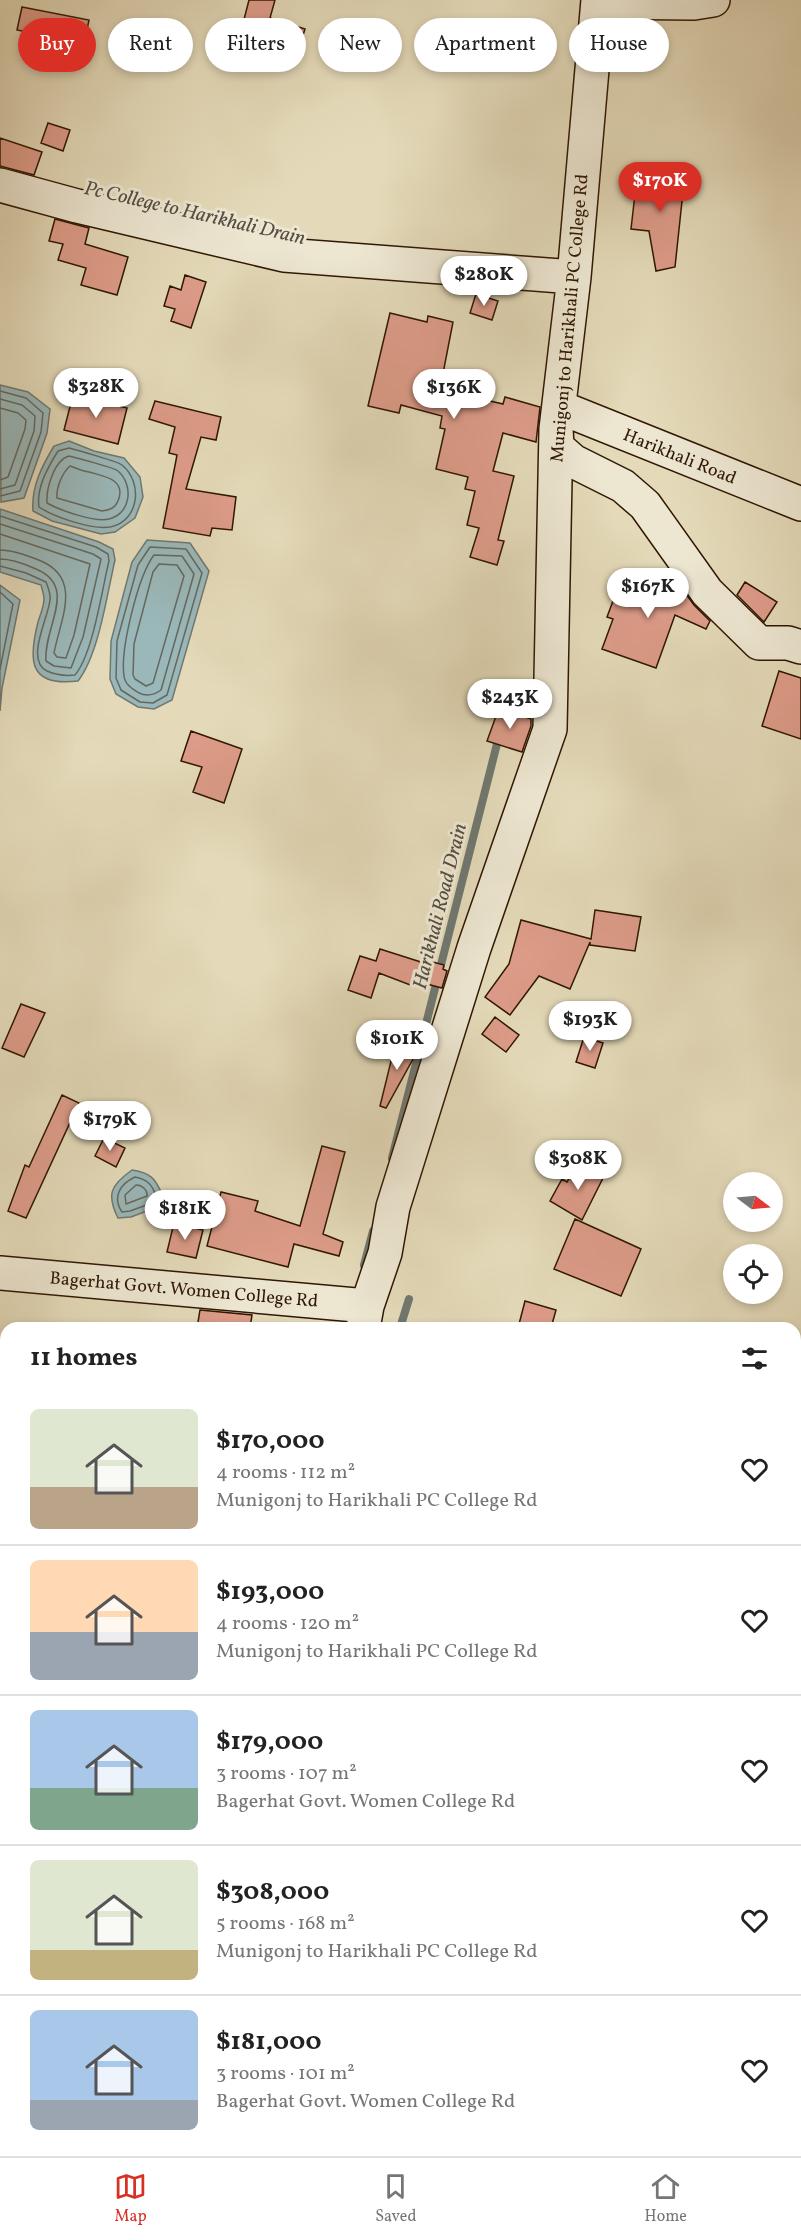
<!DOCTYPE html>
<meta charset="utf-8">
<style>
body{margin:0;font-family:Vollkorn,serif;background:#f6f6f6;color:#222;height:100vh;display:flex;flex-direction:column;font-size:22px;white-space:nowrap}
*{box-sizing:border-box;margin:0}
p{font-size:20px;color:#767676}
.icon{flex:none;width:33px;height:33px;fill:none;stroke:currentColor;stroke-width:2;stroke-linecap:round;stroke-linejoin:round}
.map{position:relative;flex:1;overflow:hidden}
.sheet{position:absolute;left:0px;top:1322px;width:801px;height:836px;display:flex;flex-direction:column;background:#fff;border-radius:18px 18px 0 0;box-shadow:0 3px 9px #0003}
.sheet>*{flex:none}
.hud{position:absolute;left:18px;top:18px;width:765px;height:54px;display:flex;gap:12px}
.needle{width:39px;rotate:106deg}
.fabs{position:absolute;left:723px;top:1172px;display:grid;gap:12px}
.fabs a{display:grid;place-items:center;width:60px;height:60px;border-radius:50%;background:#fff;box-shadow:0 3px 9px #0003;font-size:30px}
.price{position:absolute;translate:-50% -51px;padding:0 14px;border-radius:21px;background:#fff;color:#222;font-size:20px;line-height:39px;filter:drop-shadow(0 2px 3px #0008)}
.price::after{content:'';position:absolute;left:50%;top:36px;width:18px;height:14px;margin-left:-9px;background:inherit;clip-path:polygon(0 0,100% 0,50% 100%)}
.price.active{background:#d93025;color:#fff}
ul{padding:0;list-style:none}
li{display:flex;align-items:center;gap:18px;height:150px;padding:0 30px}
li+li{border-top:2px solid #e0e0e0}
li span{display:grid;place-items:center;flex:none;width:168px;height:120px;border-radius:9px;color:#555}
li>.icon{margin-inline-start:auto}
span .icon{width:72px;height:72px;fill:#fffc;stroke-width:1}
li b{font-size:26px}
h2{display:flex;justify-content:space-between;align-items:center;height:72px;padding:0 30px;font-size:26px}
.pill{padding:0 21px;border-radius:27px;background:#fff;box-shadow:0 3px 9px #0003;font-size:21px;line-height:54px}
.pill.active{background:#d93025;color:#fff}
.tab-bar{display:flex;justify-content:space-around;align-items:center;height:84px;border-top:2px solid #e0e0e0;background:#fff;font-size:16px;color:#767676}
.tab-bar a{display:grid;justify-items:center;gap:3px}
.tab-bar .active{color:#d93025}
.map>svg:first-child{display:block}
.water{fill:#9ab8ba;stroke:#707870;stroke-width:1.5}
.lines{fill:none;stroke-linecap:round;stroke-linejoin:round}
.shore{stroke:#65685e;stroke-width:1.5}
.stream{stroke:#707870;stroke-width:8}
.building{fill:#dd9c89;stroke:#301702;stroke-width:1.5}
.secondary-casing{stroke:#301702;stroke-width:36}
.secondary{stroke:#ede7d2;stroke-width:33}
.labels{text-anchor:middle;stroke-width:6;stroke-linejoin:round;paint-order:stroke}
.street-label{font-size:18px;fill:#301702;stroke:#ede7d2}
.water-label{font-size:20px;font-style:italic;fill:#554f42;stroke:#ede7d2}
</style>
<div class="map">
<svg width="801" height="2156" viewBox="0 0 801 2156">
<rect width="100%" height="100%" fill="#e4dab9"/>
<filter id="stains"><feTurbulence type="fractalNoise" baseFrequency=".00333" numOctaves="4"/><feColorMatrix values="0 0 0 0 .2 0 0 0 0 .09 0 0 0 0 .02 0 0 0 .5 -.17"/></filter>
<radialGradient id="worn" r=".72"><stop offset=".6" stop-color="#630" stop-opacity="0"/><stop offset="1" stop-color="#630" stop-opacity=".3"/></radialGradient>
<path class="water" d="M 0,385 L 28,392 L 50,409 L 47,433 L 24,498 L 1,502 Z
M 69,441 L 94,451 L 124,458 L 140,477 L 143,497 L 135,518 L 115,532 L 101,534 L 52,521 L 33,511 C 31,487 42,466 54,446 Z
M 0,509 L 99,542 L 113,549 L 115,560 C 107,594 99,654 78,681 C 29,687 28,661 38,622 C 40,615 44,607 44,599 C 44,595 42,589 41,585 L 0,572 Z
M 147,540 L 190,543 L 209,571 L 172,700 L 154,709 L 138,707 L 116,694 L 110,679 L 111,641 L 132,562 Z
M 0,585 L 20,600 L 2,688 L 0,711 Z
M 132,1170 C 151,1173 155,1178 163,1196 L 158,1207 L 131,1217 L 118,1218 C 106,1194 111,1185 132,1170 Z"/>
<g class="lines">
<path class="shore" d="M 0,391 L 26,398 L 43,413 L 41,432 L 20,491 L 0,496
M 0,399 L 22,405 L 35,416 L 34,431 L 15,485 L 0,489
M 0,408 L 18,413 L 26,420 L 25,429 L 8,477 L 0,480
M 69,448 C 77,450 119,462 122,465 C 143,482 140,521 110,527 C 92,530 54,517 39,507 C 36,488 48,467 58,451 Z
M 69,456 C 77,458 115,468 118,471 C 134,485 131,514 109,519 C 96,523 59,510 47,503 C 46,489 54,460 69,456 Z
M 70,466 C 76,468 82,471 89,472 C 103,476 127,479 118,501 C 115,508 110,510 102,511 L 57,498 C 56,488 62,473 70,466 Z
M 0,516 L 96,547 L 108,554 L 109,561 C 102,589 93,654 75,675 C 66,676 56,675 47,671 C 25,660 48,619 50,600 C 51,595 48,587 46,582 L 26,573 L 0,566
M 0,524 L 93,554 L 101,559 L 83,637 L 71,668 L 54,666 L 46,661 C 43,627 79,587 36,569 C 25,564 12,559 0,559
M 0,534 L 90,564 L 74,635 L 66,658 L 57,657 L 54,653 C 60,620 83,579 41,561 C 29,556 14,550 0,550
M 150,547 L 186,549 L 202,573 L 167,695 L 153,703 L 140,702 L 121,690 L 116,678 L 117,641 L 138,565 Z
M 154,555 L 182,556 L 194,574 L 161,690 C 154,695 147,697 139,693 C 133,689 125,685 124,676 C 120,650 138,576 154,555 Z
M 159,564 L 177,565 L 184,576 L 153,683 L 146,686 L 135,679 L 133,675 L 134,644 L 153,572 Z
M 0,592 L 13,604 L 0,669
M 135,1177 C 147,1179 153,1185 156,1197 L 152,1203 L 130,1211 L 122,1212 C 112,1197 120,1184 135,1177 Z
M 136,1185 C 142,1185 148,1190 147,1196 L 126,1204 L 125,1195 Z"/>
<path class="stream" d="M 392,1158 L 499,736
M 364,1265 L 373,1231
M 400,1328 L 409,1299
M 134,2156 L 135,2151
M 185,2156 L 186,2151"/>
</g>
<path class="building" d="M 249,0 L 275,0 L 270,18 L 305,29 L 297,54 L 262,43 L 256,64 L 234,58 Z
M 22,7 L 89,20 L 84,44 L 17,30 Z
M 48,123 L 70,130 L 63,151 L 41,143 Z
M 0,138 L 42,152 L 34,175 L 0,166 Z
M 638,168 L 685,173 L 675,267 L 656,271 L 649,231 L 631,229 L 635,194 L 637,194 Z
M 55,219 L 89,228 L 85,244 L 128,257 L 117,295 L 81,285 L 86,268 L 58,260 L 63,244 L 49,241 Z
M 185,275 L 206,282 L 191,328 L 171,321 L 175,309 L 164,306 L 170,286 L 181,290 Z
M 476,294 L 498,301 L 492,320 L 470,313 Z
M 390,313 L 427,322 L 428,316 L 453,322 L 440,389 L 503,404 L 505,397 L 540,407 L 536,442 L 503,433 L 493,471 L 514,476 L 498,540 L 504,541 L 497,565 L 470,557 L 479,528 L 467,525 L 475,491 L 465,489 L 468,477 L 436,469 L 445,429 L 440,428 L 442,416 L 401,405 L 399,413 L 368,406 Z
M 73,395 L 127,408 L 118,444 L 64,430 Z
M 155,401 L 221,417 L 216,440 L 201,437 L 186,489 L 236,497 L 232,530 L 212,528 L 210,536 L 163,528 L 177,455 L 169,453 L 175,427 L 149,419 Z
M 642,573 L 683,590 L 694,605 L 710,621 L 706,629 L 675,615 L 656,668 L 602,649 L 613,619 L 607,617 L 619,585 L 633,590 Z
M 745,582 L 777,602 L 764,622 L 737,595 Z
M 779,671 L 801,678 L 801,739 L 762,726 Z
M 499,708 L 531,719 L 531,726 L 522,752 L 487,741 Z
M 191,731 L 242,749 L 224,803 L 193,792 L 202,767 L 181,761 Z
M 595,910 L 641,917 L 635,951 L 590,945 L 590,942 L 570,989 L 539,976 L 510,1015 L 485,997 L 509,964 L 521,920 L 591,939 Z
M 380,949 L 424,963 L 425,960 L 444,965 L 443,969 L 447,971 L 442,988 L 415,981 L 413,986 L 379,973 L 371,998 L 348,990 L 360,956 L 376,961 Z
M 21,1004 L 45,1013 L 24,1057 L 2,1048 Z
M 495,1017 L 519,1035 L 506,1052 L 482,1034 Z
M 584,1037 L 603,1043 L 595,1068 L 576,1062 Z
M 395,1045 L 419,1048 L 386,1108 L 380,1106 Z
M 62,1095 L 79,1103 L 26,1218 L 8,1211 L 25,1165 L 29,1167 Z
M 104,1138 L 125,1148 L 116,1167 L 95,1156 Z
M 322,1146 L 345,1152 L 323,1234 L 343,1242 L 339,1256 L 294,1244 L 288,1267 L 207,1246 L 221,1192 L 258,1201 L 255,1211 L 300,1226 Z
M 579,1161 L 604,1176 L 582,1220 L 550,1201 L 562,1179 L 567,1182 Z
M 575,1219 L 641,1249 L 621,1296 L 554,1269 Z
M 174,1223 L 203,1230 L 196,1258 L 167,1252 Z
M 525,1301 L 556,1310 L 551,1328 L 518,1328 Z
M 200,1310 L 252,1315 L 250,1328 L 197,1328 Z"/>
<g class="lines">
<g class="secondary-casing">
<path id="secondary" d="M 598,2 L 694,3 L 713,0
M 0,185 L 77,206 L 284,255 L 574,277
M 559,407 L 801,504
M 556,429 L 557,447 L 573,461 L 623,486 L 645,505 L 707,592 L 759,643 L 788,643 L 801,647
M 0,1273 L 367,1306
M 363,1328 L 367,1306 L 385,1253 L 393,1207 L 474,948 L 550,729 L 556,429 L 574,277 L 598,0
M 168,2156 L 168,2151"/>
</g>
<use href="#secondary" class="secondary"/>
</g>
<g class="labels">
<g class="street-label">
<text transform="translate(569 318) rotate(-85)" y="6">Munigonj to Harikhali PC College Rd</text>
<text transform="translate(680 456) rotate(22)" y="6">Harikhali Road</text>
<text transform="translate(184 1289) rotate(5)" y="6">Bagerhat Govt. Women College Rd</text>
</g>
<g class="water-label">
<text transform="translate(195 212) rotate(13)" y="7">Pc College to Harikhali Drain</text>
<text transform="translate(439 906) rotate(-76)" y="7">Harikhali Road Drain</text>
</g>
</g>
<rect width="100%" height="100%" filter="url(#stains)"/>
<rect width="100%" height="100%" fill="url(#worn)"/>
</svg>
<div class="fabs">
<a><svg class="needle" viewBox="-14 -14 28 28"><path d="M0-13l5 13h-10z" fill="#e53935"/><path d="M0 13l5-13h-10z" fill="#767676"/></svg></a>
<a><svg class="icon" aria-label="locate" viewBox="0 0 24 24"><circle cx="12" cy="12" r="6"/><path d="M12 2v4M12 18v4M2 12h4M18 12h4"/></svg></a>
</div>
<b class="price active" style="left:660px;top:213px">$170K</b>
<b class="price" style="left:484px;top:307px">$280K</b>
<b class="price" style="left:96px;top:419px">$328K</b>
<b class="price" style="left:454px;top:420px">$136K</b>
<b class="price" style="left:648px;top:619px">$167K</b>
<b class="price" style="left:510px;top:730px">$243K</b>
<b class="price" style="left:590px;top:1052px">$193K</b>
<b class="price" style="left:397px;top:1071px">$101K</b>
<b class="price" style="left:110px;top:1152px">$179K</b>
<b class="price" style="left:578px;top:1191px">$308K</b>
<b class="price" style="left:185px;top:1241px">$181K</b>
<div class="hud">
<a class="pill active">Buy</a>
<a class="pill">Rent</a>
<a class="pill">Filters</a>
<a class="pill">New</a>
<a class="pill">Apartment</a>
<a class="pill">House</a>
</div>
<section class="sheet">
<h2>11 homes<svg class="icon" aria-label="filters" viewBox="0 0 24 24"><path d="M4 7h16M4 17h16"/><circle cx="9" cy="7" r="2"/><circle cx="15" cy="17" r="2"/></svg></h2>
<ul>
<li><span style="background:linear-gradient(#dfe7d0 65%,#b9a48a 0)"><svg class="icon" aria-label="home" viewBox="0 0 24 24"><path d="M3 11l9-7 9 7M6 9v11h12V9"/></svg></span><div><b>$170,000</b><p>4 rooms · 112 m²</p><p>Munigonj to Harikhali PC College Rd</p></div><svg class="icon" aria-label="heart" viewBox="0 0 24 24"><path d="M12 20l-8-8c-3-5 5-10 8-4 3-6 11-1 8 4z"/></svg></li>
<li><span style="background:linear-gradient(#ffd9b3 60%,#9aa5b1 0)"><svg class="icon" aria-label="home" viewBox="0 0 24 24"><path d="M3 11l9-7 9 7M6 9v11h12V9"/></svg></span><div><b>$193,000</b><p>4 rooms · 120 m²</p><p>Munigonj to Harikhali PC College Rd</p></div><svg class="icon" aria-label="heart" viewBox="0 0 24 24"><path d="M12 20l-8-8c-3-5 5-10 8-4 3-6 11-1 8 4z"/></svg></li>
<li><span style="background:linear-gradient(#a9c7e8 65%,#7fa58c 0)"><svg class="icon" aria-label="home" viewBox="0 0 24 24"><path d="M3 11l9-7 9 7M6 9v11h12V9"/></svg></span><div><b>$179,000</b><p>3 rooms · 107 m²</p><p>Bagerhat Govt. Women College Rd</p></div><svg class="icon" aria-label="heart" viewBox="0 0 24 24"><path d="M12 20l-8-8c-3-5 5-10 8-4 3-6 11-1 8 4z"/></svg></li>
<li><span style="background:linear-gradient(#dfe7d0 75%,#c2b280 0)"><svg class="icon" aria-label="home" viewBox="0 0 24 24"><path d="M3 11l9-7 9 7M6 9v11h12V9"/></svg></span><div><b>$308,000</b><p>5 rooms · 168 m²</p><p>Munigonj to Harikhali PC College Rd</p></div><svg class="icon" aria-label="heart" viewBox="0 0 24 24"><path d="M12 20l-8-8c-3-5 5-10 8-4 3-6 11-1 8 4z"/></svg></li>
<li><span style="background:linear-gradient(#a9c7e8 75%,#9aa5b1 0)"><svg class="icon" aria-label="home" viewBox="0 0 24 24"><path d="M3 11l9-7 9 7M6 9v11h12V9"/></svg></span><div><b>$181,000</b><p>3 rooms · 101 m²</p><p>Bagerhat Govt. Women College Rd</p></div><svg class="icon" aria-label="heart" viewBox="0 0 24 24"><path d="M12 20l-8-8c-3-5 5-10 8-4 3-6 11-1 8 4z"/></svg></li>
</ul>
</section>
</div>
<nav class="tab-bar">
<a class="active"><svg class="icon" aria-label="map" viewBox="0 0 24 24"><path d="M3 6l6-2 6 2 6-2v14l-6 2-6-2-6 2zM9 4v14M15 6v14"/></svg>Map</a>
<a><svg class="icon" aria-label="saved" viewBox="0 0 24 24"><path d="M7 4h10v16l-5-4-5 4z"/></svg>Saved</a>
<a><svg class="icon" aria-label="home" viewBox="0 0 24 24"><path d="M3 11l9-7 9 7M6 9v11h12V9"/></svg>Home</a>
</nav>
